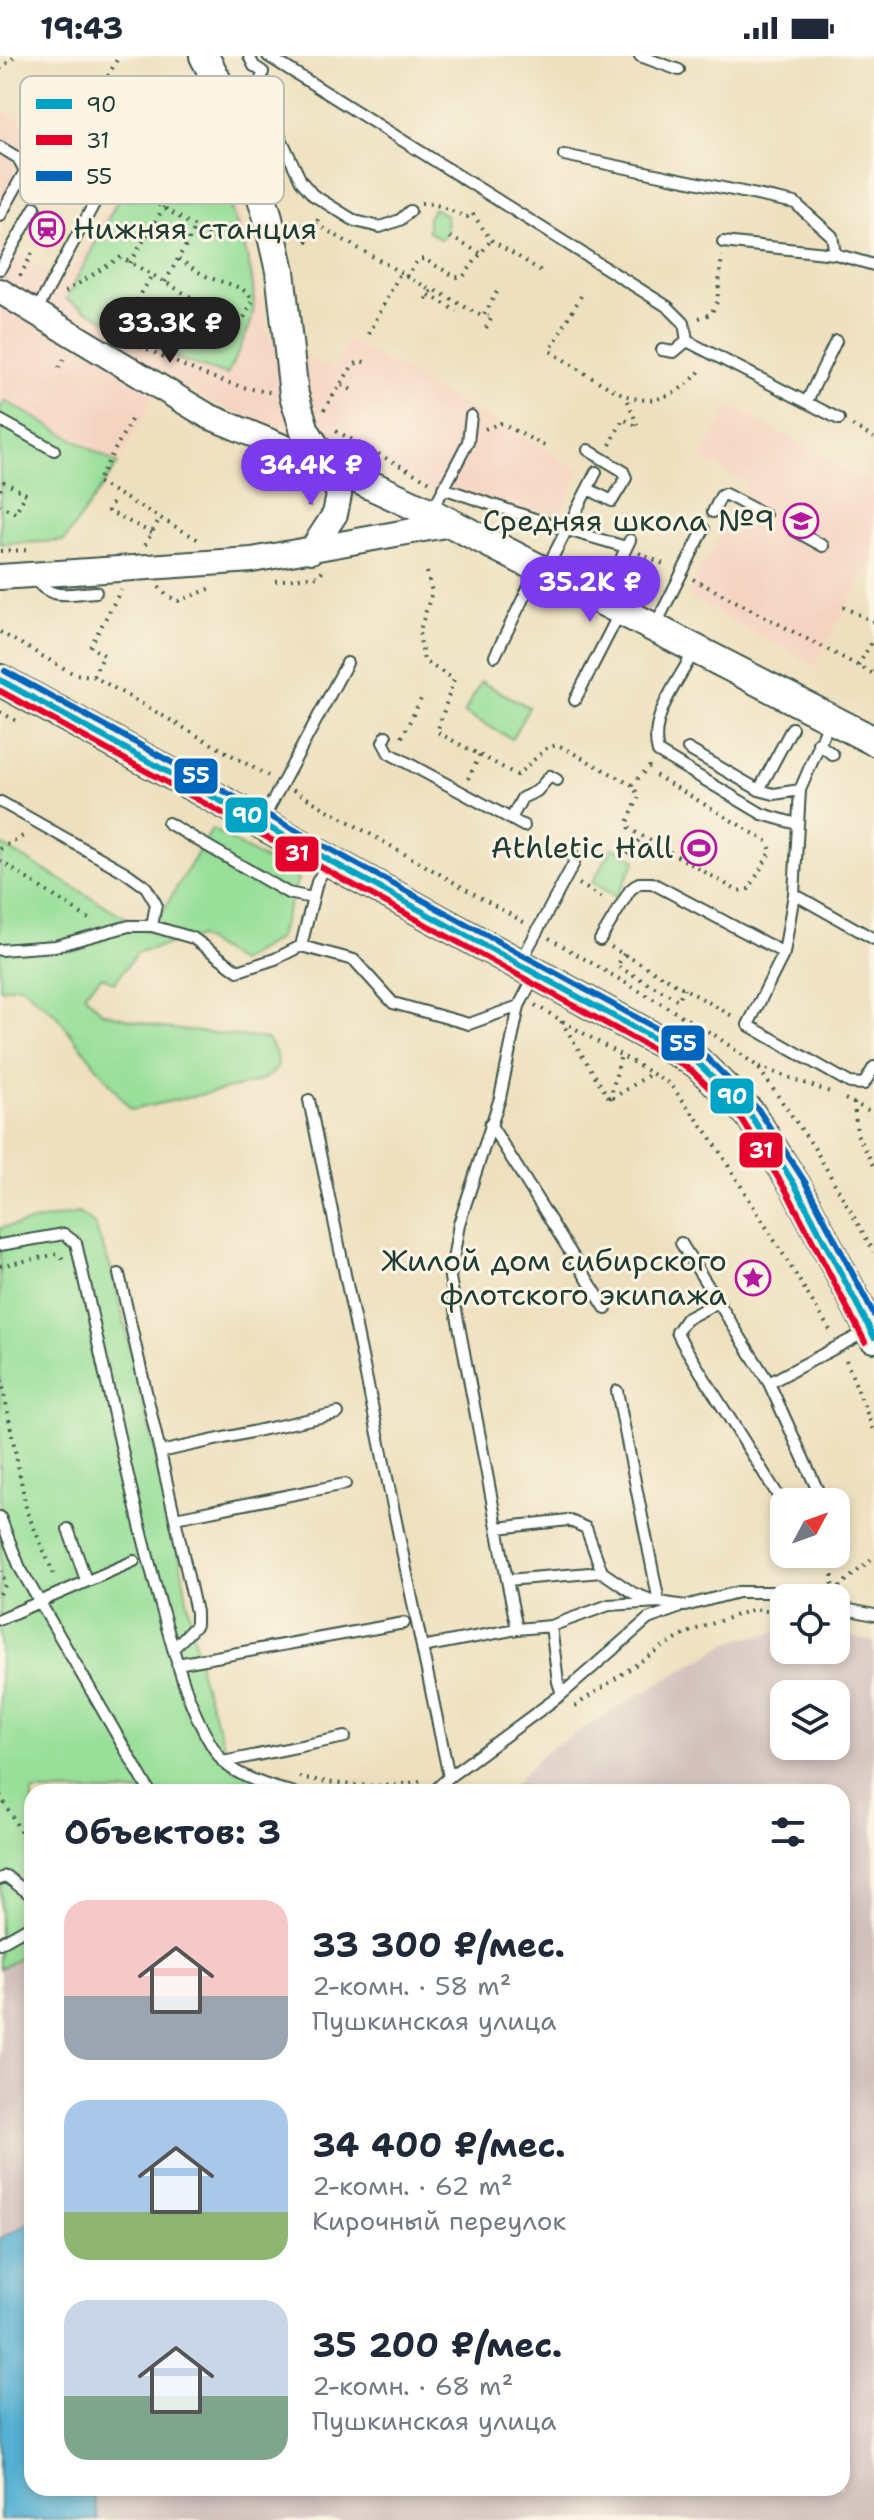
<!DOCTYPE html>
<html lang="ru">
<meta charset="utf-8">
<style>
body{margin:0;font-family:"Shantell Sans",sans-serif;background:#f2f2f3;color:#1f2937;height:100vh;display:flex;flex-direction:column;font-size:30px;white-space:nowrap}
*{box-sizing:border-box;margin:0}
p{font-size:26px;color:#747a83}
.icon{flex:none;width:44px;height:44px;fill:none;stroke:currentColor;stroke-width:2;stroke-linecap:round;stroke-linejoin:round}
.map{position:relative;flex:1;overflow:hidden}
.panel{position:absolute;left:24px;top:1728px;width:826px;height:712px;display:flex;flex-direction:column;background:#fff;border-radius:24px;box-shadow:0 4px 12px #0003}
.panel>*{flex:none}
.needle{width:52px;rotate:49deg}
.tools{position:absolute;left:770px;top:1432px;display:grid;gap:16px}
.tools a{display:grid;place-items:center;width:80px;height:80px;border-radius:16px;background:#fff;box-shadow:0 4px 12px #0003;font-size:40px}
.price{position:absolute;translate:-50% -68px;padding:0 18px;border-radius:28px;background:#7c3aed;color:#fff;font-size:26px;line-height:52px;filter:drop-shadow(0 2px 4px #0008)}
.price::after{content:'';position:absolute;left:50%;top:48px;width:24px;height:18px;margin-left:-12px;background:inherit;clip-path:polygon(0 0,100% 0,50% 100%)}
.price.current{background:#222;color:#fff}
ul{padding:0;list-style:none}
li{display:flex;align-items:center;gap:24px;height:200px;padding:0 40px}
li span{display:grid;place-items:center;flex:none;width:224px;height:160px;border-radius:24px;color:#555}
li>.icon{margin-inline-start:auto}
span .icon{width:96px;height:96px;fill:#fffc;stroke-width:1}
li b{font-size:34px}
h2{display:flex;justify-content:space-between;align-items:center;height:96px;padding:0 40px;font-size:34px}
.status{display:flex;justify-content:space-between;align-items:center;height:56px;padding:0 40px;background:#fff;direction:ltr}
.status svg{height:22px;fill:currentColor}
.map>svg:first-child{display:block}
.built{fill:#f5d3c1}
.industrial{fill:#d1c0bc;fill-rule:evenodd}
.green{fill:#98df99;stroke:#5c8e66;stroke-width:2}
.water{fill:#55b0d3;stroke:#3a7684;stroke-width:2}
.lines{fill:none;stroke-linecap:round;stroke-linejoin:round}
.service-casing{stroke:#3e5549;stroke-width:14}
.tertiary-casing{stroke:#3e5549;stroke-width:28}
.secondary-casing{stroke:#3e5549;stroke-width:32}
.primary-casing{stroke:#3e5549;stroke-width:34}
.path{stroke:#3e5549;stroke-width:4;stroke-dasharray:2 6;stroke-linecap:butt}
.service{stroke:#fff;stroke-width:10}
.tertiary{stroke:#fff;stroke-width:24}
.secondary{stroke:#fff;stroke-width:28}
.primary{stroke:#fff;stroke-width:30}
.bus-1-casing{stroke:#fcf5e5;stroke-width:12}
.bus-2-casing{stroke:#fcf5e5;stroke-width:12}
.bus-3-casing{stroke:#fcf5e5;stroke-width:12}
.bus-1{stroke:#02a4c6;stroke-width:6}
.bus-2{stroke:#e4002b;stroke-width:6}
.bus-3{stroke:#0065bd;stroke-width:6}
.labels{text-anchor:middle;stroke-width:6;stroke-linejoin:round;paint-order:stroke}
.poi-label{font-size:30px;fill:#1f3d34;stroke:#fcf5e5;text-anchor:end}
.key{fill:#fcf5e5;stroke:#babeb0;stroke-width:2}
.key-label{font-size:22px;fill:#1f3d34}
.line-badge{stroke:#fcf5e5;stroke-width:3}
.badge-label{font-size:22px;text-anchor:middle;font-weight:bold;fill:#fff}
</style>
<div class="status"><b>19:43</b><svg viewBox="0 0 49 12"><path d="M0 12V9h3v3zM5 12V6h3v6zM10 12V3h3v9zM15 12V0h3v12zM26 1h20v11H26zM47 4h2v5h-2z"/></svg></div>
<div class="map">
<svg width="874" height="2464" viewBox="0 0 874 2464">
<rect width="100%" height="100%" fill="#fcf5e5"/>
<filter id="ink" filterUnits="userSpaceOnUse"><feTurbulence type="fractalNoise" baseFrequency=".0125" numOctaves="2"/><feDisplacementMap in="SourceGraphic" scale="16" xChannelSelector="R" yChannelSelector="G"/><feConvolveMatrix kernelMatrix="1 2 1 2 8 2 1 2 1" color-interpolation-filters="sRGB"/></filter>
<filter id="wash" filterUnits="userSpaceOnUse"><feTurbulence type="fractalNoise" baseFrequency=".006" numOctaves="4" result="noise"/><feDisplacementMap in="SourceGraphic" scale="32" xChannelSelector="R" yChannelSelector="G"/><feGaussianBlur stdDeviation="1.8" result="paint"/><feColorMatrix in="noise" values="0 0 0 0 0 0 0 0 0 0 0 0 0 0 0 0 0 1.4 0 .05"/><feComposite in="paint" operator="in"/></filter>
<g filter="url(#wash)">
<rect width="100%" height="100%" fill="#eee0be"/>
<path class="built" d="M 179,25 L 202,70 L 243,166 L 270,284 L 334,314 L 348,284 L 582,414 L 552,473 L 458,446 L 307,374 L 269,373 L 165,323 L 111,420 L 64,485 L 0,488 L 0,189 L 65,227 Z
M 0,51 L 26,69 L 11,129 L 0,152 Z
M 730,350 L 874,428 L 874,501 L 815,610 L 687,540 L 747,428 L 701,402 Z"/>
<path class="industrial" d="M 784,1574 L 784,1594 L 836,1594 L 836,1577 L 874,1586 L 874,2464 L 98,2464 L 92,2432 L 842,2432 L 842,1736 L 508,1736 L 542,1698 L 605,1659 L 732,1585 ZM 784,1638 L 836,1638 L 836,1690 L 784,1690 Z
M 32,1895 L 32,2165 L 0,2183 L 0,1913 Z"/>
<path class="green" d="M 175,36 C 202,90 265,203 252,262 C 247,281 235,301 227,319 L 183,305 L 66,243 Z
M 433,152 L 446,159 L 447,176 L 441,184 L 428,175 L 428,162 Z
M 5,345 L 118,408 L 64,485 L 0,488 L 0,353 Z
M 481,626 L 529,651 L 512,683 L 464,657 Z
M 212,773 L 298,823 L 278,883 L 239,906 L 199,881 L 138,896 L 114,927 L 102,920 L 84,938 L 102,956 L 163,972 L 267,983 C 287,1009 278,1019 250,1028 L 131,1054 L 55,958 L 20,929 L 0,933 L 0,788 L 150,876 Z
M 613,791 L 636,804 L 616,841 L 592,827 Z
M 78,1157 L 94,1168 L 111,1212 L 176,1481 L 201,1621 L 232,1711 L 342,1736 L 32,1736 L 32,1895 L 0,1913 L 0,1172 Z"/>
<path class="water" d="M 32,2165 L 32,2432 L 92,2432 L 98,2464 L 0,2464 L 0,2183 Z"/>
</g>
<g filter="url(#ink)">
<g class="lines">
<g class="service-casing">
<path id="service" d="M 249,0 L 254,10 L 263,16 L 258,34 L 301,125 L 313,139 L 355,165 L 380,171 L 400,164 L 410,155
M 268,0 L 668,251 L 684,267 L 687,285 L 674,296 L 662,294
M 640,0 L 679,14
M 0,91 L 18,102 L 25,115 L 0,160
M 564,99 L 795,147 L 832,180 L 835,198
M 723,186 L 835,198 L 874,209
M 0,213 L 35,151
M 36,256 L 103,131
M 687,285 L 839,363
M 807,345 L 836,285
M 0,364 L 54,394
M 443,432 L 567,474 L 626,491
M 588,433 L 612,445 L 626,422 L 623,415 L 588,394
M 432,455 L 468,386 L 471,360
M 713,456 L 721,440 L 725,438 L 765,459
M 794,474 L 823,490
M 546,514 L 596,416
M 33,520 C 49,546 69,537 96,536
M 602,543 L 630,484
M 655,570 L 704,473
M 694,595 C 679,625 648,661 658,696 L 762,758 L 797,768
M 495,600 L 537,514
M 575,644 L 620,556
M 830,664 L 800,734 L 794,838 L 784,897 L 748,969 L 850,1027 L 864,1028 L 874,1011
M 386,680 L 383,686 L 389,697 L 524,770
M 818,687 L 833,699
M 688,693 L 759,734 L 774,738 L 800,734
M 759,734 L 792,672
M 1,746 L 125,816 L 146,831 L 156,848 L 152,870
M 511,763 L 522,742 L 537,735 L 550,720 L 557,724
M 262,765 L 347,607
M 168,767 L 288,837 L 312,842
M 328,806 L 317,826 L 301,890 L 354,904 L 393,947 L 469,968 L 519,950
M 794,838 L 874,883
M 600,884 L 630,834 L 639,827 L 652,827 L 784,897
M 0,894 L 55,890 L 129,870 L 152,870 L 193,882 L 238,915 L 275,903 L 301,890
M 521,905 L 574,807 L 572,797 L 564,792
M 535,919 L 519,950 L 500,1042 L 459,1168 L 450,1222 L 507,1524 L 602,1516 L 633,1537 L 651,1544
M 309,1044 L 422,1591 L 517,1573 L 551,1570 L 609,1549 L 659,1546 L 685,1550 L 738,1536 L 771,1536 L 795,1542
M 490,1068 L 606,1253
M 681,1187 L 769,1327 L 869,1274
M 0,1189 L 64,1178 L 76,1187 C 103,1308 128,1430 161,1550 C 175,1599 190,1662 221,1703 C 233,1719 272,1732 292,1736
M 119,1218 L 160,1396
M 718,1246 L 686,1263 L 677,1276 L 683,1288 L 784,1449
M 769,1327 L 823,1446
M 617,1335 L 659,1546
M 0,1461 L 20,1512 L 150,1736
M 175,1462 L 345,1428
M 498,1472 L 568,1464 L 586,1472 L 602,1516
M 68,1473 L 86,1524
M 507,1524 L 517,1573
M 836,1551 L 874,1559
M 0,1563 L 134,1505
M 422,1591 L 449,1721
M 173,1593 L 196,1569 L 196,1556 L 160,1396 L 338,1357
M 177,1608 L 404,1567
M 562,1638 L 648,1563 L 678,1552
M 223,1706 L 345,1681
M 433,1736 L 449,1721 L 562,1638 L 558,1626 L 551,1570
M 0,1823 L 6,1820 L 32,1840
M 0,1887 L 32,1869"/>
</g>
<g class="tertiary-casing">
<path id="tertiary" d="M 0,235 L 208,360 L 327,409 L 339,439 L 335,458 L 311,495
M 0,521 L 252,504 L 451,468"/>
</g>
<g class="secondary-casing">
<path id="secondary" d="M 204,0 L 215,21 L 250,104 L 267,158 L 280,215 L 294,339 L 305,375 L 327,409 L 431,457 L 874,685"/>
</g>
<g class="primary-casing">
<path id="primary" d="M 0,624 L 697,1006 L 750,1058 L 796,1131 L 874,1281"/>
</g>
<path class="path" d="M 0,13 L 15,0
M 138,136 L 215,183
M 42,139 L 119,0
M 421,147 C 436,146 452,156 467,161 L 472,157 L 491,184 L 543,216
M 316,168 L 431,234
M 294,171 L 303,169 L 308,185 L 320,159
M 450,181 L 480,197
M 130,207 L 164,151
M 20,220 L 33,196
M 406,221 L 418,204 L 424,203 L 456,221 L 463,221 L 491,184
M 165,226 L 196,171
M 65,236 L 121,201 L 226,261 L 237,266 L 243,264 L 253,245 C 246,230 227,228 213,223 C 201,219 189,209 178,203
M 429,239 L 457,255
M 581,240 L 550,295 C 572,308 614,339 638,343 C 664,348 689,330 703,311
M 426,243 L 433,233 L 483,261 L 499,232
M 699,262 L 711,258 L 717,246 L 722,200
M 486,272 L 492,261 L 488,260
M 369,278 L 400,217
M 117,279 L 152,219
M 133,286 C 174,306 225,331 270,336
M 59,312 L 66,300
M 342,329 L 354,335
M 324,354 L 353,309 L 361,305 L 370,308
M 131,364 L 97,426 L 199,484
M 852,370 L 874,382
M 485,373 L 500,367 L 549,392
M 336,375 L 430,426
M 610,389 L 623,363 L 638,371 L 626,340
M 296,421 L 308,437 L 309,456
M 0,434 L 4,426 L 26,438 L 15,457 L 0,449
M 112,447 L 108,455 L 152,477
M 145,489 L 160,462
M 0,495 L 30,494
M 639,497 L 668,510
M 427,516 L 432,536 L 419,577 L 424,605 L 454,623 L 437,676 L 517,719 L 548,691 L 558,689 L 632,729 L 639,740 L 628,766 L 630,773 L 738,835 L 749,833 L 771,795 L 768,786 L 655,719
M 693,523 L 874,618
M 275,525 L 318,520 L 323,514
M 159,531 L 166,539 L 178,545 L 215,531
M 843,551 L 874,566
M 0,576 L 74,618 L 93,620 L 268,720
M 858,610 L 874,582
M 93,620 L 104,599 L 90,591 L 121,534
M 0,656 L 19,666
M 402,681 L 421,643
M 468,723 L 480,699
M 632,729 L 649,711 L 653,713
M 293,734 L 525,867
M 0,793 L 23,780
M 628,799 L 642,780
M 0,805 L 92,865
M 579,828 L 606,844
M 549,882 L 716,980 L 757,1010 L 815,1093 L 874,1196
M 611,891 L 736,962
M 624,898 L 617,910 L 678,944 L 684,932
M 535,949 L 670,1028 L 710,1080 L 833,1279
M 561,965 L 610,1044 L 652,1017
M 759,1011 L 830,1036
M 610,1043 L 621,999
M 845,1043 L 874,1057
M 854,1047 L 857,1078 L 874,1110
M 0,1210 L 58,1198 L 63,1203
M 846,1304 L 874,1375
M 0,1316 L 27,1456 L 56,1523
M 833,1536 L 874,1501
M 832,1537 L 833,1498
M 0,1538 L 5,1529 L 2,1515
M 575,1650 L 662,1591 L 694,1574 L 754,1553 L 784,1558
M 299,1721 C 340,1729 379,1734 420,1725
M 0,1739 L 32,1796"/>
<use href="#service" class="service"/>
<use href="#tertiary" class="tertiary"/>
<use href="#secondary" class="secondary"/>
<use href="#primary" class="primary"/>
<g class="bus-1-casing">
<path id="bus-1" d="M 0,624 L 697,1006 L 750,1058 L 796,1131 L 874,1281"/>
</g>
<g class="bus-2-casing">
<path id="bus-2" d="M 0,635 L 691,1014 L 742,1064 L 787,1136 L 865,1286"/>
</g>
<g class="bus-3-casing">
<path id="bus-3" d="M 5,615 L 703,998 L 758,1053 L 805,1126 L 874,1259"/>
</g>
<use href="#bus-1" class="bus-1"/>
<use href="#bus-2" class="bus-2"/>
<use href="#bus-3" class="bus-3"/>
</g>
</g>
<defs>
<g id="station-ring" transform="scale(1.8)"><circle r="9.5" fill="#fcf5e5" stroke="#b5179e" stroke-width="1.5"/><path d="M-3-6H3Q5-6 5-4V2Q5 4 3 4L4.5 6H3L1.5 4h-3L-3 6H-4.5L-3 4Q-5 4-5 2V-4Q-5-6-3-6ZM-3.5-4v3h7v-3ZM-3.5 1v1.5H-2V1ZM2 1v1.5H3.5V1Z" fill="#b5179e"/></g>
<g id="school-ring" transform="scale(1.8)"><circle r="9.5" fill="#fcf5e5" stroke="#b5179e" stroke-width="1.5"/><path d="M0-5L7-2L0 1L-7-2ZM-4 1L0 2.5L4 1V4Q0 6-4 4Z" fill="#b5179e"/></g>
<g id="stadium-ring" transform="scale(1.8)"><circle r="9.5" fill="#fcf5e5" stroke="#b5179e" stroke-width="1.5"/><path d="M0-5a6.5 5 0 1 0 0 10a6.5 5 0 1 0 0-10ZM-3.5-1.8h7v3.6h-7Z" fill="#b5179e"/></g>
<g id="sight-ring" transform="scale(1.8)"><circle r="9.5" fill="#fcf5e5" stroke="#b5179e" stroke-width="1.5"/><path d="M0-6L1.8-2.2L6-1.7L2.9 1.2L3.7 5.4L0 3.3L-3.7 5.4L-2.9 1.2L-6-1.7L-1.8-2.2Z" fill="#b5179e"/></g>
</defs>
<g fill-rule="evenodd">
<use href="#station-ring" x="47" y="173"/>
<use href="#school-ring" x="801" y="465"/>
<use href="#stadium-ring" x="699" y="792"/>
<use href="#sight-ring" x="753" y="1222"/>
</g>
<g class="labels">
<g class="poi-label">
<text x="73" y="183" text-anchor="start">Нижняя станция</text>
<text x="775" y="475">Средняя школа №9</text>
<text x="673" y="802">Athletic Hall</text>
<text x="727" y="1215">Жилой дом сибирского<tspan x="727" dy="34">флотского экипажа</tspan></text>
</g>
</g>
<rect x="20" y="20" width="264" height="128" rx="12" class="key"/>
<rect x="36" y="43" width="36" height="10" fill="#02a4c6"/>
<rect x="36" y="79" width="36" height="10" fill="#e4002b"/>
<rect x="36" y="115" width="36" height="10" fill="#0065bd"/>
<g class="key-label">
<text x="86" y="56">90</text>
<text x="86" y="92">31</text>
<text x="86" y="128">55</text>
</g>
<g class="line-badge">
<rect x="173" y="701" width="46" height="38" rx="8" fill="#0065bd"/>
<rect x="224" y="740" width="45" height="38" rx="8" fill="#02a4c6"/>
<rect x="274" y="779" width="46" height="38" rx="8" fill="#e4002b"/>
<rect x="660" y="968" width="46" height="38" rx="8" fill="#0065bd"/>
<rect x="709" y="1021" width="46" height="38" rx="8" fill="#02a4c6"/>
<rect x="738" y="1075" width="46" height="38" rx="8" fill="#e4002b"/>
</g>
<g class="badge-label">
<text x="196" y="727">55</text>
<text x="247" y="767">90</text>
<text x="297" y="805">31</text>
<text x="683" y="995">55</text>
<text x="732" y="1048">90</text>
<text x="761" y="1102">31</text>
</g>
</svg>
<div class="tools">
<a><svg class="needle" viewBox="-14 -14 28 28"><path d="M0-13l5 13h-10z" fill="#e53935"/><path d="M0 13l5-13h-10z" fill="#747a83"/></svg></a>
<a><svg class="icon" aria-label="locate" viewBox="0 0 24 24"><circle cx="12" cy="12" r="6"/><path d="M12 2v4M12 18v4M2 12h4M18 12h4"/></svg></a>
<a><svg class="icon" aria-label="layers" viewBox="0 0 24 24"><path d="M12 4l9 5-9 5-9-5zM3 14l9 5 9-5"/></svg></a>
</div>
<b class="price current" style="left:170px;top:309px">33.3K ₽</b>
<b class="price" style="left:311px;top:451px">34.4K ₽</b>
<b class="price" style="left:590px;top:568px">35.2K ₽</b>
<section class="panel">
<h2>Объектов: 3<svg class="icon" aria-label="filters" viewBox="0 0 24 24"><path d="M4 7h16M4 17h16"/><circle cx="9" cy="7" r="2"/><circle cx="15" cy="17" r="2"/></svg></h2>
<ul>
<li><span style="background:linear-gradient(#f6c9c9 60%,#9aa5b1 0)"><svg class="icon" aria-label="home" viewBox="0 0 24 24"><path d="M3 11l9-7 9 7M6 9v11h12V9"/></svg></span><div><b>33 300 ₽/мес.</b><p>2-комн. · 58 m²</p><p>Пушкинская улица</p></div></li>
<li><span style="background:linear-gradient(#a9c7e8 70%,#8fb573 0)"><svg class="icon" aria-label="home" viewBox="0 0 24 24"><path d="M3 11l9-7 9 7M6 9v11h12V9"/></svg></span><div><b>34 400 ₽/мес.</b><p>2-комн. · 62 m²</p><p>Кирочный переулок</p></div></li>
<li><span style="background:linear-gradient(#c9d6e8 60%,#7fa58c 0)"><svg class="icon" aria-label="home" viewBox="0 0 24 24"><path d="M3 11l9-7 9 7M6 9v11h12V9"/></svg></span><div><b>35 200 ₽/мес.</b><p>2-комн. · 68 m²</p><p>Пушкинская улица</p></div></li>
</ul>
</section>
</div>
